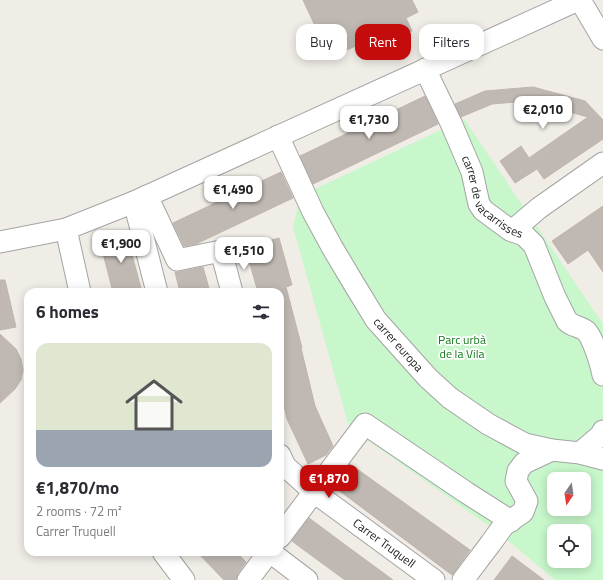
<!DOCTYPE html>
<meta charset="utf-8">
<style>
body{margin:0;font-family:"Titillium Web",sans-serif;background:#f7f7f7;color:#2b2b33;height:100vh;display:flex;flex-direction:column;font-size:15px;white-space:nowrap}
*{box-sizing:border-box;margin:0}
p{font-size:13px;color:#7c7c81}
.icon{flex:none;width:22px;height:22px;fill:none;stroke:currentColor;stroke-width:2;stroke-linecap:round;stroke-linejoin:round}
.map{position:relative;flex:1;overflow:hidden}
.details{position:absolute;left:24px;top:288px;width:260px;height:268px;display:flex;flex-direction:column;background:#fff;border-radius:12px;box-shadow:0 2px 10px #0003}
.details>*{flex:none}
.guide{position:absolute;left:296px;top:24px;width:247px;height:36px;display:flex;gap:8px}
.needle{width:26px;rotate:193deg}
.buttons{position:absolute;left:547px;top:472px;display:grid;gap:8px}
.buttons a{display:grid;place-items:center;width:44px;height:44px;border-radius:8px;background:#fff;box-shadow:0 2px 10px #0003;font-size:20px}
.price{position:absolute;translate:-50% -34px;padding:0 9px;border-radius:8px;background:#fff;color:#222;font-size:13px;line-height:26px;filter:drop-shadow(0 1px 2px #0008)}
.price::after{content:'';position:absolute;left:50%;top:24px;width:12px;height:9px;margin-left:-6px;background:inherit;clip-path:polygon(0 0,100% 0,50% 100%)}
.price.active{background:#c40c0c;color:#fff}
ul{padding:0;list-style:none}
li{display:grid;align-content:center;gap:8px;height:212px;padding:0 12px}
li span{display:grid;place-items:center;height:124px;border-radius:12px;color:#555}
li>.icon{margin-inline-start:auto}
span .icon{width:72px;height:72px;fill:#fffc;stroke-width:1}
li b{font-size:17px}
h2{display:flex;justify-content:space-between;align-items:center;height:48px;padding:0 12px;font-size:17px}
.pill{padding:0 14px;border-radius:12px;background:#fff;box-shadow:0 2px 10px #0003;font-size:14px;line-height:36px}
.pill.active{background:#c40c0c;color:#fff}
.map>svg:first-child{display:block}
.park{fill:#c7f7cb;fill-rule:evenodd}
.building{fill:#c0b9b3;stroke:#c1b4aa}
.lines{fill:none;stroke-linecap:round;stroke-linejoin:round}
.minor-casing{stroke:#a4a4a4;stroke-width:23}
.minor{stroke:#fff;stroke-width:21}
.labels{text-anchor:middle;stroke-width:3.5;stroke-linejoin:round;paint-order:stroke}
.street-label{font-size:12px;fill:#202020;stroke:#fff}
.park-label{font-size:12px;fill:#127a1b;stroke:#fff}
</style>
<div class="map">
<svg width="603" height="580" viewBox="0 0 603 580">
<rect width="100%" height="100%" fill="#f0ede7"/>
<path class="park" d="M 464,119 L 603,324 L 603,580 L 555,580 L 499,533 L 349,427 L 293,227 L 300,196 ZM 554,479 L 584,479 L 584,509 L 554,509 ZM 554,531 L 584,531 L 584,561 L 554,561 Z"/>
<path class="building" d="M 303,0 L 412,0 L 418,12 L 406,18 L 412,31 L 385,43 L 381,34 L 330,58 Z
M 533,87 L 585,101 L 603,120 L 603,139 L 544,179 L 537,169 L 515,183 L 500,161 L 521,146 L 529,158 L 588,117 L 529,101 L 492,104 L 461,117 L 455,104 L 485,91 Z
M 425,96 L 438,124 L 313,184 L 300,156 Z
M 281,172 L 293,198 L 196,244 L 184,246 L 173,223 Z
M 603,206 L 603,272 L 588,250 L 568,264 L 552,241 Z
M 126,232 L 142,292 L 113,292 L 100,242 Z
M 279,238 L 292,285 L 286,287 L 302,348 L 301,348 L 315,406 L 333,446 L 326,455 L 308,464 L 287,419 L 280,387 L 280,292 L 258,292 L 245,247 Z
M 203,267 L 210,292 L 180,292 L 175,272 L 179,272 Z
M 0,280 L 5,280 L 16,327 L 0,330 Z
M 0,334 L 16,349 L 21,359 L 23,370 L 21,380 L 15,389 L 0,403 Z
M 350,464 L 470,550 L 452,575 L 333,486 Z
M 309,518 L 344,544 L 393,580 L 345,580 L 304,550 L 292,541 Z
M 197,552 L 236,552 L 246,562 L 238,573 L 236,580 L 224,580 Z
M 512,556 L 544,580 L 494,580 Z"/>
<g class="lines">
<g class="minor-casing">
<g id="minor">
<path d="M 580,0 L 603,39"/>
<path id="s1" d="M 425,69 L 451,123 L 472,172 L 479,204 L 483,210 L 510,230 L 524,235 L 534,245 L 555,297 L 567,321 C 573,327 580,326 586,331 C 593,338 601,364 603,375"/>
<path id="s2" d="M 278,136 L 313,212 L 332,247 L 354,284 L 376,320 L 428,378 L 450,398 L 488,424 L 525,444 L 552,450 L 580,453 L 603,459"/>
<path d="M 147,196 L 177,260 L 221,251 L 232,292"/>
<path d="M 134,202 L 157,292"/>
<path d="M 66,229 L 134,202 L 578,0"/>
<path d="M 512,231 L 539,208 L 603,163"/>
<path d="M 0,242 L 66,229 L 80,292"/>
<path d="M 580,453 L 601,435 L 603,431"/>
<path id="s3" d="M 280,455 L 285,466 L 314,492 L 434,580"/>
<path d="M 280,537 L 365,424 L 467,493 L 511,521"/>
<path d="M 163,552 L 184,580"/>
<path d="M 270,552 L 307,580"/>
<path d="M 248,580 L 269,552"/>
<path d="M 463,580 L 491,543 L 504,525 L 523,512 L 527,501 L 516,481 L 518,471 L 524,463 L 552,450"/>
</g>
</g>
<use href="#minor" class="minor"/>
</g>
<g class="labels">
<g class="street-label">
<text dy="4" stroke="none"><textPath href="#s1" startOffset="148">carrer de vacarrisses</textPath></text>
<text dy="4" stroke="none"><textPath href="#s2" startOffset="242">carrer europa</textPath></text>
<text dy="4" stroke="none"><textPath href="#s3" startOffset="138">Carrer Truquell</textPath></text>
</g>
<g class="park-label">
<text x="462" y="344">Parc urbà<tspan x="462" dy="14">de la Vila</tspan></text>
</g>
</g>
</svg>
<div class="buttons">
<a><svg class="needle" viewBox="-14 -14 28 28"><path d="M0-13l5 13h-10z" fill="#e53935"/><path d="M0 13l5-13h-10z" fill="#7c7c81"/></svg></a>
<a><svg class="icon" aria-label="locate" viewBox="0 0 24 24"><circle cx="12" cy="12" r="6"/><path d="M12 2v4M12 18v4M2 12h4M18 12h4"/></svg></a>
</div>
<b class="price" style="left:543px;top:130px">€2,010</b>
<b class="price" style="left:369px;top:140px">€1,730</b>
<b class="price" style="left:233px;top:210px">€1,490</b>
<b class="price" style="left:121px;top:264px">€1,900</b>
<b class="price" style="left:244px;top:271px">€1,510</b>
<b class="price active" style="left:329px;top:499px">€1,870</b>
<div class="guide">
<a class="pill">Buy</a>
<a class="pill active">Rent</a>
<a class="pill">Filters</a>
</div>
<section class="details">
<h2>6 homes<svg class="icon" aria-label="filters" viewBox="0 0 24 24"><path d="M4 7h16M4 17h16"/><circle cx="9" cy="7" r="2"/><circle cx="15" cy="17" r="2"/></svg></h2>
<ul>
<li><span style="background:linear-gradient(#dfe7d0 70%,#9aa5b1 0)"><svg class="icon" aria-label="home" viewBox="0 0 24 24"><path d="M3 11l9-7 9 7M6 9v11h12V9"/></svg></span><div><b>€1,870/mo</b><p>2 rooms · 72 m²</p><p>Carrer Truquell</p></div></li>
</ul>
</section>
</div>
